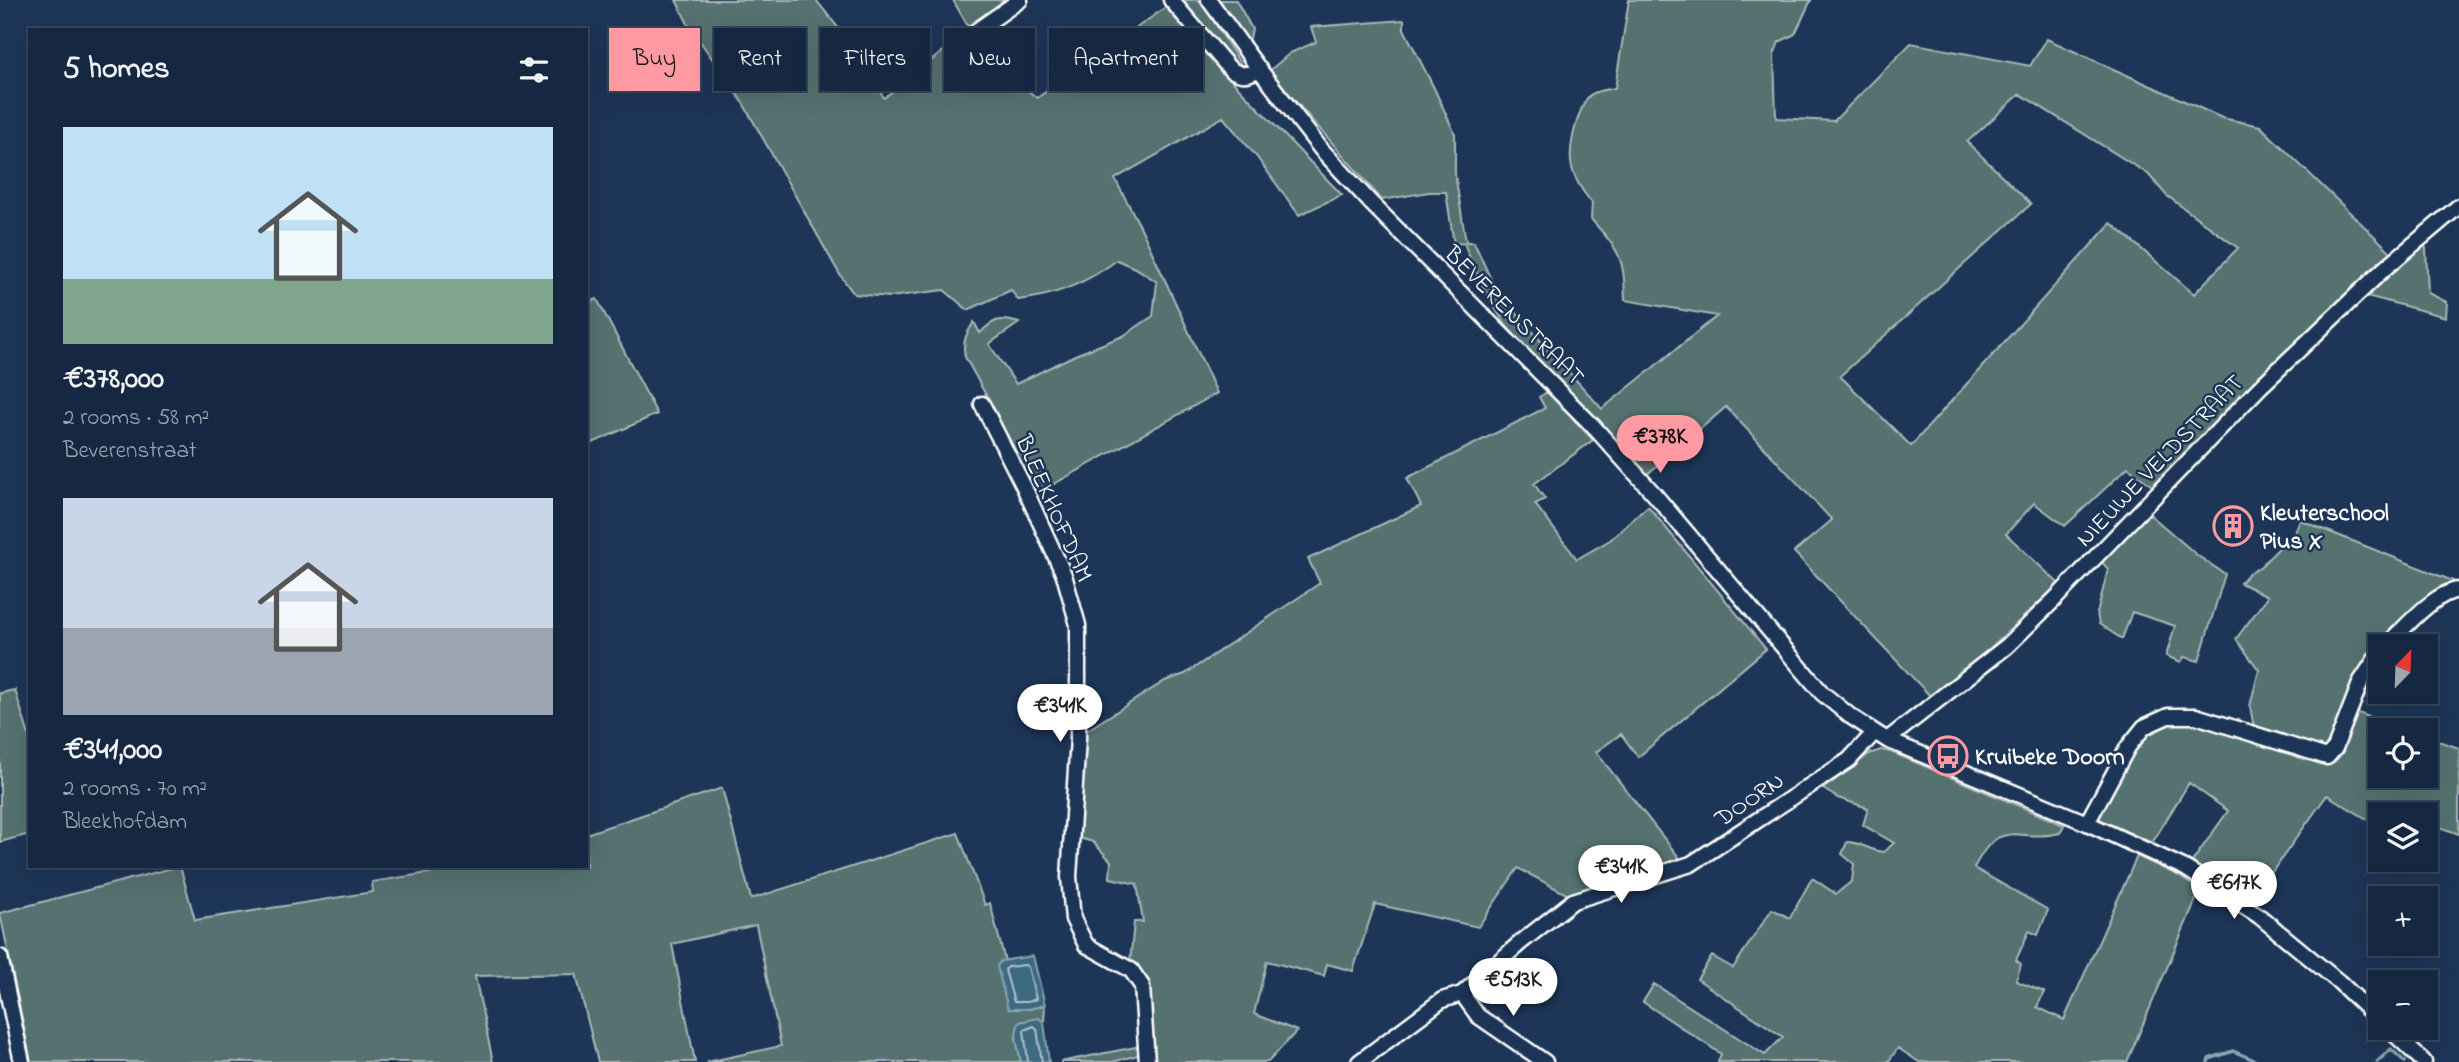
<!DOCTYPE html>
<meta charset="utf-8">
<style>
body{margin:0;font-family:"Indie Flower",sans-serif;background:#23344c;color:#f1f3f6;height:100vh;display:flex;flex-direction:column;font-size:26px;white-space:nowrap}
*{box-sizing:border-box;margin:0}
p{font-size:23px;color:#9ea6b1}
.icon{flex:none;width:38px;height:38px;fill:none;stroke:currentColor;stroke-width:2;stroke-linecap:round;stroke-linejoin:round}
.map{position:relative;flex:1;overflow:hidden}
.side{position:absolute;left:28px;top:28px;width:560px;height:840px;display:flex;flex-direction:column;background:#162841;border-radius:0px;box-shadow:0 7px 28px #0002,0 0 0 2px #35445a}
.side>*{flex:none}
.top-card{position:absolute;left:609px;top:28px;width:665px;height:63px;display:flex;gap:14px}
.needle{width:46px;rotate:23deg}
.buttons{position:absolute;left:2368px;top:634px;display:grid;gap:14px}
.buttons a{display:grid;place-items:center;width:70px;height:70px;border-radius:0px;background:#162841;box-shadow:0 7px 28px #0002,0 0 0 2px #35445a;font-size:35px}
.price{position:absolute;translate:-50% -60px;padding:0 16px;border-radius:24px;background:#fff;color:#222;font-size:23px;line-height:46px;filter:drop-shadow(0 2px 4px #0008)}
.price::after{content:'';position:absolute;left:50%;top:42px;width:21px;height:16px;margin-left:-10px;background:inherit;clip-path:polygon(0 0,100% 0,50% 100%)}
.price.on{background:#ff9aa2;color:#111}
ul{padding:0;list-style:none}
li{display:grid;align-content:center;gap:14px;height:371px;padding:0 35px}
li span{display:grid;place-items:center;height:217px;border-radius:0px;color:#555}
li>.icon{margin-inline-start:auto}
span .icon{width:126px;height:126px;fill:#fffc;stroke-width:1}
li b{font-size:30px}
h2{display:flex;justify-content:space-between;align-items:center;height:84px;padding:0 35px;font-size:30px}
.chip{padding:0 24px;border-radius:0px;background:#162841;box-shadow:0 7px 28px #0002,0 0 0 2px #35445a;font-size:24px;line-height:63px}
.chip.on{background:#ff9aa2;color:#111}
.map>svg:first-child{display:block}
.green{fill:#55726f;stroke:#aab8b7;stroke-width:2;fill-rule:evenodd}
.water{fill:#3c6981;stroke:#8aa5b3;stroke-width:2}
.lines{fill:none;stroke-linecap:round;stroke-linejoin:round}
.shore{stroke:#b1c3cd;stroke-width:2}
.stream{stroke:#8aa5b3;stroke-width:3.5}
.minor-casing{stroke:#fff;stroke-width:19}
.minor{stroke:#1d3557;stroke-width:14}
.labels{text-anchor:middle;stroke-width:5;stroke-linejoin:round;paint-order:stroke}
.street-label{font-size:24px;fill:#fff;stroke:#1d3557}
.poi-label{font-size:24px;font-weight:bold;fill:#fff;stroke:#1d3557;text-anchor:start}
</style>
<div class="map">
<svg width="2459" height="1062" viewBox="0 0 2459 1062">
<rect width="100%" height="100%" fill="#1d3557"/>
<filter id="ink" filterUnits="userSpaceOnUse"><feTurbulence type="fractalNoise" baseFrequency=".0143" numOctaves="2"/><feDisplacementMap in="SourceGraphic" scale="14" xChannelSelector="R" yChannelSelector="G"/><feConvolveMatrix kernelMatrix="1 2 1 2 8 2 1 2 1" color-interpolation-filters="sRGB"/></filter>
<g filter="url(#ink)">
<path class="green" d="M 676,0 L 816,0 L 852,45 L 884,98 L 970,30 L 953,0 L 1009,0 L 970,29 L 969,42 L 1037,98 L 1166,7 L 1209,57 L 1342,195 L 1299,215 L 1256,156 L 1223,117 L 1115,179 L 1141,228 L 1217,393 L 1034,495 L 997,415 L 965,357 C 962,342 966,334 974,322 L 980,333 C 994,319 1000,317 1019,323 L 989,344 L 1016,384 L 1075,355 L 1123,336 L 1153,316 L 1157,282 L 1139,270 L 1117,260 C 1087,283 1056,296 1018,300 L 1011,290 L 968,310 L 944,290 L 890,297 L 854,294 L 840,275 L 743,103 L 688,24 Z
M 1177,0 L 1200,0 L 1244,69 L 1235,68 Z
M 1219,0 L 1236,0 L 1252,29 L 1249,43 Z
M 1629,0 L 1811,0 L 1795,34 L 1779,42 L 1774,55 L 1776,118 L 1834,121 L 1911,43 L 2030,66 L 2047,39 L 2222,118 L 2260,126 L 2393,254 L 2152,486 L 2128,467 L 2065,526 L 2034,503 L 2006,534 L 2059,584 L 1988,650 L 1930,696 L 1794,552 L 1832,520 L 1726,407 L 1645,476 L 1509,329 C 1489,302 1476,275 1464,243 L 1454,244 L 1446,192 L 1429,192 L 1382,200 L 1269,71 L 1290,53 L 1316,42 L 1311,27 L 1404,20 L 1404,29 L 1434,88 L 1455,134 L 1455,174 L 1466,242 L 1474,242 L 1492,282 L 1523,321 L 1602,409 L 1717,316 L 1625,300 C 1624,256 1620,252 1591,219 L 1592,203 C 1568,174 1566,157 1577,121 C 1580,113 1583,102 1589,96 C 1595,90 1606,90 1615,88 ZM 2020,94 L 2148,174 L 2166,195 L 2238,248 L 2194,294 L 2111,223 L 1911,446 L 1840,376 L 2031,204 L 1967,142 Z
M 2422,244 L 2426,248 L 2428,293 L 2447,302 L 2446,317 L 2363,295 Z
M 597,299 L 657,414 L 586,446 L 586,304 Z
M 1547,392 L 1593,440 L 1534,484 L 1545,499 L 1535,504 L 1577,559 L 1610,540 L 1648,506 L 1766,649 L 1638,757 L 1621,734 L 1596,752 L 1681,860 L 1613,878 L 1568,895 L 1518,868 L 1478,927 L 1375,904 L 1353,971 L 1327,964 L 1324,976 L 1267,961 L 1254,1014 L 1297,1031 L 1268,1062 L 1153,1062 L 1150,989 L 1147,978 L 1130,963 L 1134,922 L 1143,922 L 1137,884 L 1110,878 L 1111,861 L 1093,842 L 1075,837 L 1071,793 L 1070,712 L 1084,712 L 1084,732 L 1165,681 L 1185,674 L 1320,583 L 1308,559 L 1421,506 L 1407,478 L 1545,408 L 1539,397 Z
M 2147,512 L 2198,556 L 2225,574 L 2199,661 L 2184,657 L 2181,662 L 2166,656 L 2175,626 L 2132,612 L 2122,639 L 2099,624 L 2097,614 L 2108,569 L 2101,561 Z
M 2300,520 L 2453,581 L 2375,647 C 2387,667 2370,677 2363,695 C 2361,701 2360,707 2358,713 L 2406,730 L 2380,730 L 2380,775 L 2426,775 L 2426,737 L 2459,748 L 2459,834 L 2431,824 L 2426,830 L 2426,814 L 2380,814 L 2380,827 L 2327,795 L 2252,900 L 2192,862 L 2228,811 L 2189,783 L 2152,843 L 2100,820 L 2098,813 L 2138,744 L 2148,732 L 2168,721 L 2195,723 L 2251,740 L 2254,728 L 2250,706 L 2259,670 L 2236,639 L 2268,596 L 2240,583 L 2249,573 L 2259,568 L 2295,532 Z
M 15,690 L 30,739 L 30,834 L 0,842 L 0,693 Z
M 1881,750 L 1891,752 L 2064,825 L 2060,833 C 2018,844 2001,814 1974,868 L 2048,910 L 2038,935 L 2029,931 L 2016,960 L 2021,964 L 2016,981 L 2044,992 L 2037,1007 L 2064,1020 L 2137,856 L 2177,875 L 2200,890 L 2127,1062 L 1919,1062 L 1898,1048 L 1888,1062 L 1718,1062 L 1721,1054 L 1643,1002 L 1654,984 L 1765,1055 L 1783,1037 L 1697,979 L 1712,956 L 1733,968 L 1772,909 L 1790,918 L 1812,878 L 1836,894 L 1852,881 L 1854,864 L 1842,854 L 1847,842 C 1861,842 1870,851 1884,852 L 1894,843 L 1863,825 L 1868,808 L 1838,798 L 1823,789 L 1869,754 Z
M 722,788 L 751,899 L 958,833 L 985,905 L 990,903 L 1005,961 L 1001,962 L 1029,1009 L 1045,1005 L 1044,1022 L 1038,1018 L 1020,1022 L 1016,1038 L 1021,1062 L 707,1062 L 781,1046 L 756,925 L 672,944 L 695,1062 L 598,1062 L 576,974 L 475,976 L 493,1062 L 31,1062 L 0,913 L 180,866 L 195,920 L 373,892 L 372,882 L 472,866 L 586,866 L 586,834 Z
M 1141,1046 L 1142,1054 L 1112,1062 L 1060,1062 Z"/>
<path class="water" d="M 1033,956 L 1045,1005 L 1029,1009 L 1008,1009 L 997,966 L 1001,961 Z
M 1038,1018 L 1044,1022 L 1049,1062 L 1021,1062 C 1019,1049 1012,1034 1020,1022 Z"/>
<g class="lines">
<path class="shore" d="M 1025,965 L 1028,967 L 1036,999 L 1028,1002 L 1014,1002 L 1005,970 L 1008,967 Z
M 1028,1062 L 1024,1030 L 1034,1026 L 1037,1029 L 1042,1062"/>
<path class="stream" d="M 2208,1062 L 2209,1059 L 2233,1051 L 2259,1062
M 2377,1062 L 2391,1049 L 2405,1062"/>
<g class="minor-casing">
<path id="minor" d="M 1171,0 L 1230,69 C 1241,76 1247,76 1259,69
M 1209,0 L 1259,69 L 1321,149 L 1371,203 L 1593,426 L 1655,495 L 1822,693 L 1850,716 L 1887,740 L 2087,823 L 2185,868 L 2259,916 L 2339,982 L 2380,1021
M 976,31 L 1020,0
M 982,404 L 1024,487 L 1064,575 L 1078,625 L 1078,738 L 1069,877 L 1073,919 L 1086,945 L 1131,970 L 1142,986 L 1147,1062
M 2386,646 C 2404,629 2434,592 2459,590
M 1887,740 L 2007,646 L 2054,600 L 2261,386 L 2384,269 L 2459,206
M 2087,823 L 2128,747 L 2144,727 L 2168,716 L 2196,716 L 2327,757 L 2335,748 L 2361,681 L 2380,652
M 0,957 L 22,1062
M 1462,994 L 1478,1016 L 1545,1062
M 2387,1027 L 2424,1062
M 1359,1062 L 1442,1000 L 1462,994 L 1520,943 L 1573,901 L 1691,864 L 1849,760 L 1874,733"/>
</g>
<use href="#minor" class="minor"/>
</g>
</g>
<defs>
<g id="building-ring" transform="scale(2.0125)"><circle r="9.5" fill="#1d3557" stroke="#ff9aa2" stroke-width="1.5"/><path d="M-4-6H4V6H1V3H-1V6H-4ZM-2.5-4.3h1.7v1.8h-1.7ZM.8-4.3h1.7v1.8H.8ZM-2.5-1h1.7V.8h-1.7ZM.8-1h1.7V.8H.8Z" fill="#ff9aa2"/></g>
<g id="bus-ring" transform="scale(2.0125)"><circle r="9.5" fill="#1d3557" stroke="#ff9aa2" stroke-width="1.5"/><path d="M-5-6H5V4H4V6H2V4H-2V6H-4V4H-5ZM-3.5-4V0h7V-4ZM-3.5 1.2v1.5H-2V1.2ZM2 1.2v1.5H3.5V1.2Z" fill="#ff9aa2"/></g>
</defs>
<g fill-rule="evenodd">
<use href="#building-ring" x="2233" y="526"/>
<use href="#bus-ring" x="1948" y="756"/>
</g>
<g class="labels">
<g class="street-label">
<text transform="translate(1515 315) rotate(45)" y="8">BEVERENSTRAAT</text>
<text transform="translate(2159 460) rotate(-46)" y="8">NIEUWE VELDSTRAAT</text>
<text transform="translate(1055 508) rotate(66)" y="8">BLEEKHOFDAM</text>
<text transform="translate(1749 799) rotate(-34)" y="8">DOORN</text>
</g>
<g class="poi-label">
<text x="2260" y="520">Kleuterschool<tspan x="2260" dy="28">Pius X</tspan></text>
<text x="1975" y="764">Kruibeke Doorn</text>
</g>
</g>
</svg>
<div class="buttons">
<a><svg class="needle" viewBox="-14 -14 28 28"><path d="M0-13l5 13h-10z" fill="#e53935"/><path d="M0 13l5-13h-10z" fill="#9ea6b1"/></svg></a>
<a><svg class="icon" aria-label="locate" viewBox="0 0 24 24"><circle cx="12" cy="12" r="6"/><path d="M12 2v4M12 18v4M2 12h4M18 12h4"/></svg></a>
<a><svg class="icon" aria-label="layers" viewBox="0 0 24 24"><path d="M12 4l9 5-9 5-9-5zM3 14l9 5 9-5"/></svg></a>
<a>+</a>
<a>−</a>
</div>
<b class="price on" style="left:1660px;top:475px">€378K</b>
<b class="price" style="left:1060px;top:744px">€341K</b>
<b class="price" style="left:1621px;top:905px">€341K</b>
<b class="price" style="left:2234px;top:921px">€617K</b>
<b class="price" style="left:1513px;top:1018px">€513K</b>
<div class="top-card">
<a class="chip on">Buy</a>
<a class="chip">Rent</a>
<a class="chip">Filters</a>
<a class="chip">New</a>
<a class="chip">Apartment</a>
</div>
<section class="side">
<h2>5 homes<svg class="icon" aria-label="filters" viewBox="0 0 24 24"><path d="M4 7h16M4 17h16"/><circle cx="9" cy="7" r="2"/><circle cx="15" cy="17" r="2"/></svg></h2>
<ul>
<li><span style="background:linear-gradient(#bfe0f5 70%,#7fa58c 0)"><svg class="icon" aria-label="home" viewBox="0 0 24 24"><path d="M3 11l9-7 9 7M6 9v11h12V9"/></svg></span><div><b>€378,000</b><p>2 rooms · 58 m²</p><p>Beverenstraat</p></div></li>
<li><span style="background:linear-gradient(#c9d6e8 60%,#9aa5b1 0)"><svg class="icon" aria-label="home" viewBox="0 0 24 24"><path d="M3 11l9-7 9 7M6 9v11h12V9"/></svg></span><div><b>€341,000</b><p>2 rooms · 70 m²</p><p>Bleekhofdam</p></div></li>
</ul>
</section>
</div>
